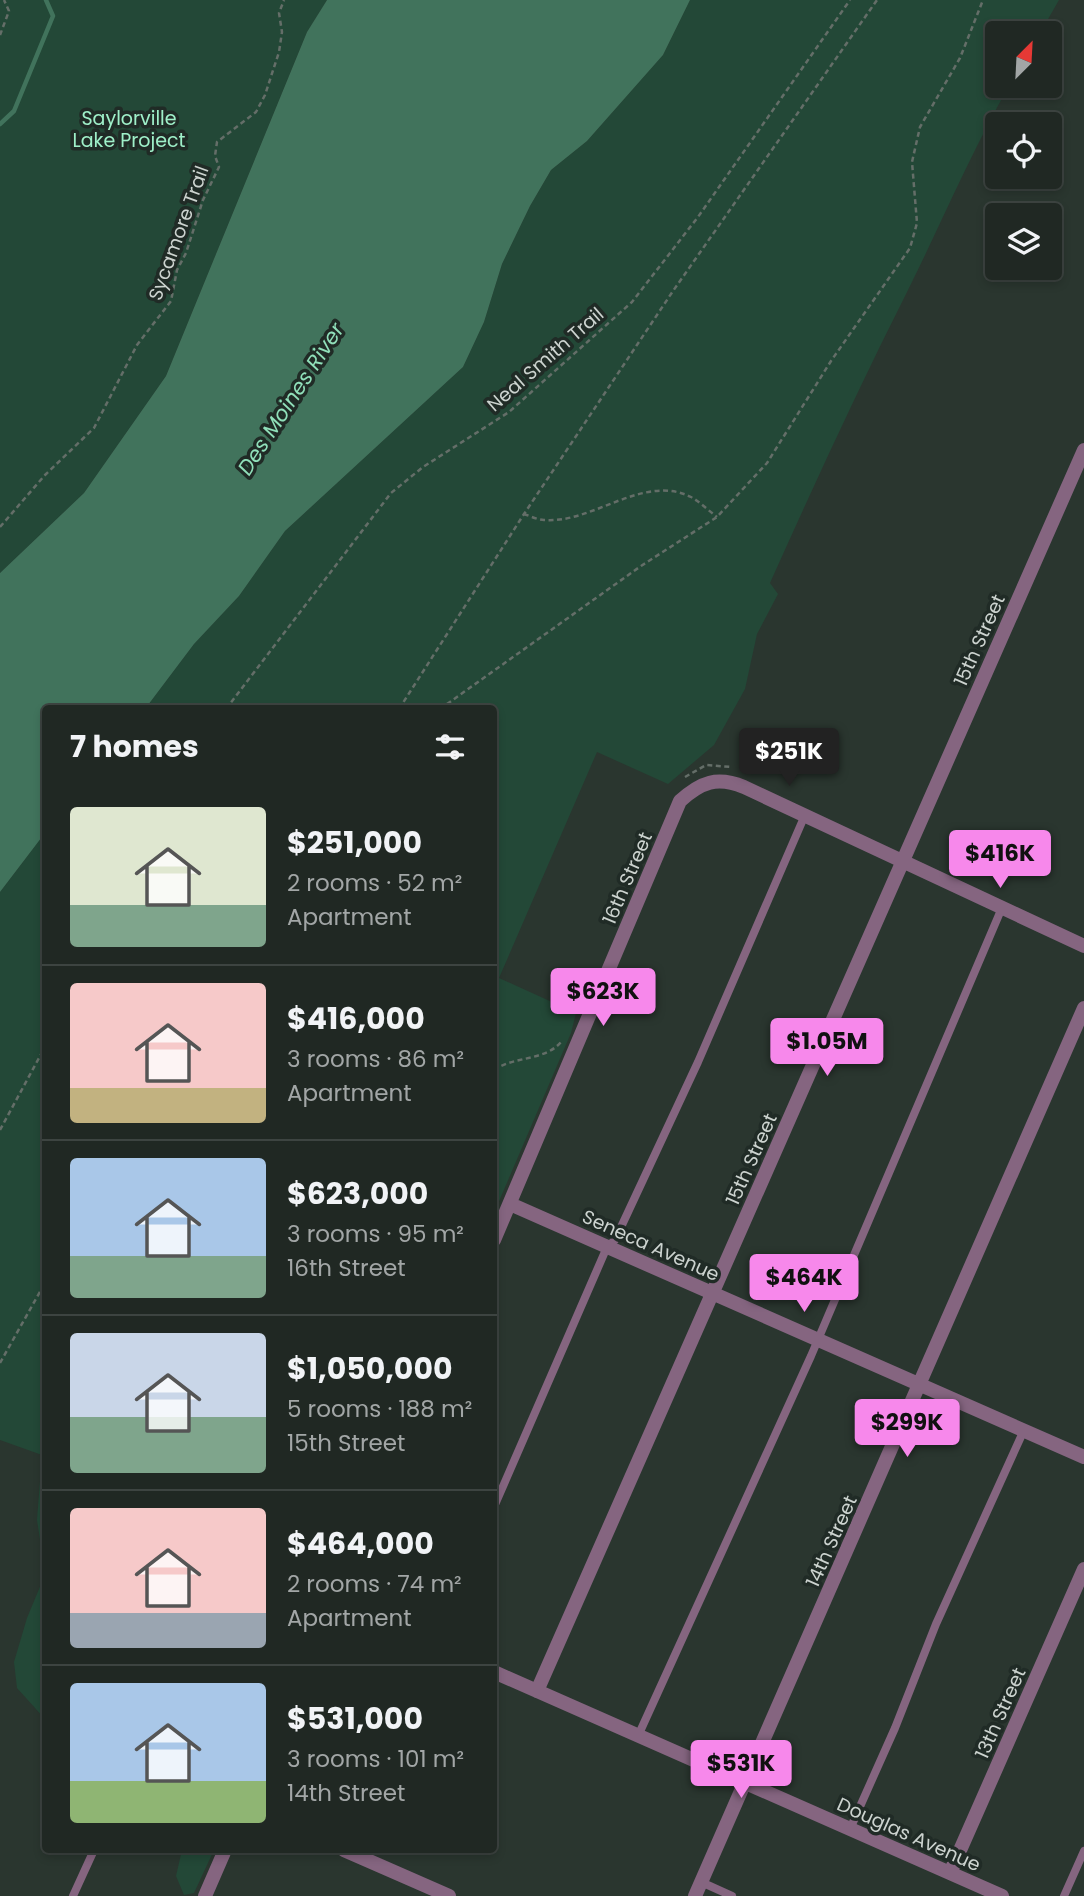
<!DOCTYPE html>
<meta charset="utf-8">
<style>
body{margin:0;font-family:Poppins,sans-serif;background:#2d3430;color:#f1f3f6;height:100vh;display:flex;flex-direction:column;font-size:26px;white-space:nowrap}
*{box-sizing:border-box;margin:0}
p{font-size:23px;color:#a2a6a6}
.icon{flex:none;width:38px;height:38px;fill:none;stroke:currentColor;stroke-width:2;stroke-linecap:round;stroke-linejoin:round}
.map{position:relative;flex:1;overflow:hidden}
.drawer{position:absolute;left:42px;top:705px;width:455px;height:1148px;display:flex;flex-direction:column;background:#202823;border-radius:7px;box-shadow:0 4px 10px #0003,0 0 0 2px #3d4441}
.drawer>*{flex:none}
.needle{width:46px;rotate:24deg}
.fabs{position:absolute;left:985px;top:21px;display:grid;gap:14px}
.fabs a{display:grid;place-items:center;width:77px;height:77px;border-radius:7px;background:#202823;box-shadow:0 4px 10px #0003,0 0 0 2px #3d4441;font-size:35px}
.price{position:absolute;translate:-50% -60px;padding:0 16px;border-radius:7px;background:#f788eb;color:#111;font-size:23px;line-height:46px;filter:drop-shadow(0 2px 4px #0008)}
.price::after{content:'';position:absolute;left:50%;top:42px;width:21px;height:16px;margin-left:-10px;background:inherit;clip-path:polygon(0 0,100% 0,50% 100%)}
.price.active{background:#222;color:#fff}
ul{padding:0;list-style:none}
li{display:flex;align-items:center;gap:21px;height:175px;padding:0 28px}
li+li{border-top:2px solid #3d4441}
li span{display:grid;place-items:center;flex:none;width:196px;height:140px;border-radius:7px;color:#555}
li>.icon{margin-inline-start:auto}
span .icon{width:84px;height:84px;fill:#fffc;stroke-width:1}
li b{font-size:30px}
h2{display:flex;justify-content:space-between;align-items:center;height:84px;padding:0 28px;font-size:30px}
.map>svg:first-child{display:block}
.green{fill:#234837}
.water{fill:#41735c}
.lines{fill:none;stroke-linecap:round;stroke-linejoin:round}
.stream{stroke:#41735c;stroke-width:4.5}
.path{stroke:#646e68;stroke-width:2.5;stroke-dasharray:5 3.5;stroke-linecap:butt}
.service{stroke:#856580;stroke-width:8}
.minor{stroke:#856580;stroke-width:14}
.labels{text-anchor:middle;stroke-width:7;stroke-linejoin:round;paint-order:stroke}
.park-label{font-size:19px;fill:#9ff0c9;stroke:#202b26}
.street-label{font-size:19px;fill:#ccd3cf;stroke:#202b26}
.water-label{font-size:21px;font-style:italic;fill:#90e0ba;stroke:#202b26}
</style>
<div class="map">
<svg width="1084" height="1896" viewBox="0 0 1084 1896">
<rect width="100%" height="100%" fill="#2a362f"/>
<path class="green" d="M 0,0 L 327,0 L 307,32 L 166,376 L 84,493 L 0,573 Z
M 690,0 L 1059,0 L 1040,33 L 998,33 L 998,86 L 1009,86 C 971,152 942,222 908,290 C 859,387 814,485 770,583 L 778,594 L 757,634 L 745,689 L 714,745 L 668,784 L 597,752 L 499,978 L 576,1013 L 571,1033 L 494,1213 L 494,709 L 145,709 L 194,644 L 239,596 L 285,531 L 463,367 L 484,322 L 502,264 L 530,206 L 551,170 L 587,141 L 663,55 Z
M 45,833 L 45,1719 L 17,1688 L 14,1662 L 27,1618 L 42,1582 L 43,1559 L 37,1520 L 42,1455 L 0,1440 L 0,892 Z
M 182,1850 L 214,1850 L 194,1893 L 184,1895 L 176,1876 Z"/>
<path class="water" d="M 327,0 L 690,0 L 663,55 L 587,141 L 551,170 L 530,206 L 502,264 L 484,322 L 463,367 L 285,531 L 239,596 L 194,644 L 145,709 L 46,709 L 45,833 L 0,892 L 0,573 L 84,493 L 166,376 L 307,32 Z"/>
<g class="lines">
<path class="stream" d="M 0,124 L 14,111 L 53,16 L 46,0"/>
<path class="path" d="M 0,35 L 9,11 L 4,0
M 524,514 C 530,516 538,520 544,520 C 593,524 643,473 691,497 C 700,502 709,511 717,517
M 0,527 L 45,475 L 94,428 L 137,345 L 171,301 L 177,270 L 186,253 L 203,200 L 219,167 L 215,156 L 217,142 L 256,112 L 265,95 L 279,52 L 282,32 L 279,13 L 284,0
M 226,709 L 391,493 L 423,467 L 509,412 L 632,302 L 698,217 L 850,0
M 399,709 L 524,514 L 673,291 L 877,0
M 440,709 L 641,566 L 717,517 L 767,463 L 831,361 L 910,248 L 917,223 L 912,162 L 920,127 L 960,58 L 983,0
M 685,777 L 706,765 L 731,767
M 494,1070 C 514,1056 545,1061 561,1042
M 0,1130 L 46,1045
M 0,1363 L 46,1281"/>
<path class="service" d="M 494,1507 L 607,1247 L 615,1240 L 698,1062 L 805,815
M 638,1736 L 811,1356 L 1001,910
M 850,1829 L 895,1728 L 936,1624 L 1024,1430
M 701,1882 L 732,1896
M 73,1896 L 94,1850
M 1064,1896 L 1084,1851"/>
<path class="minor" d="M 510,1204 L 1084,1457
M 494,1240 L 680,801 C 701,782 717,776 744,787 L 1084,946
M 494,1672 L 1002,1896
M 537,1691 L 1084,450
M 344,1850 L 449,1896
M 950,1873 L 1084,1569
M 205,1896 L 225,1850
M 695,1896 L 1084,1008"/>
</g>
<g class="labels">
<g class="park-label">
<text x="129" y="125">Saylorville<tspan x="129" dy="22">Lake Project</tspan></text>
</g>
<g class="street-label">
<text transform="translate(178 233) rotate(-70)" y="7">Sycamore Trail</text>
<text transform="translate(545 359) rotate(-41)" y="7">Neal Smith Trail</text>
<text transform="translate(979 640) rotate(-66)" y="7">15th Street</text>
<text transform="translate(627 878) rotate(-67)" y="7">16th Street</text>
<text transform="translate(751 1159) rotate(-66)" y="7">15th Street</text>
<text transform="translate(651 1245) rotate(24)" y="7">Seneca Avenue</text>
<text transform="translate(831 1541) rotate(-66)" y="7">14th Street</text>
<text transform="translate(1000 1713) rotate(-66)" y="7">13th Street</text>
<text transform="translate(909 1834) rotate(24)" y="7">Douglas Avenue</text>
</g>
<g class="water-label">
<text transform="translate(291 399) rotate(-57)" y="7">Des Moines River</text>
</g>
</g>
</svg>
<div class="fabs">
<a><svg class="needle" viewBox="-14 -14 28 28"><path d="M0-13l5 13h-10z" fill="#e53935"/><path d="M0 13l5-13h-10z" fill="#a2a6a6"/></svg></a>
<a><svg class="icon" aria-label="locate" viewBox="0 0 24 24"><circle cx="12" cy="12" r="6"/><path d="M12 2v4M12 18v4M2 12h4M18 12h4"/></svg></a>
<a><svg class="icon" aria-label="layers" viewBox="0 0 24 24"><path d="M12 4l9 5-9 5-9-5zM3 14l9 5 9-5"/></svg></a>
</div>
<b class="price active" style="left:789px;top:788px">$251K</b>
<b class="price" style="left:1000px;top:890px">$416K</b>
<b class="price" style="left:603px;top:1028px">$623K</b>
<b class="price" style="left:827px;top:1078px">$1.05M</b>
<b class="price" style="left:804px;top:1314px">$464K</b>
<b class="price" style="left:907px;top:1459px">$299K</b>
<b class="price" style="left:741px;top:1800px">$531K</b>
<section class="drawer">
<h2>7 homes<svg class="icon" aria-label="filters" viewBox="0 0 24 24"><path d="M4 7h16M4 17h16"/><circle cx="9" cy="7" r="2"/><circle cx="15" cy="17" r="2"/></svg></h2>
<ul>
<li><span style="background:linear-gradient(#dfe7d0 70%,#7fa58c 0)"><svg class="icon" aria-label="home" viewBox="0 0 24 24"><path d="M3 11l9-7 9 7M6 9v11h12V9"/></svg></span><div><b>$251,000</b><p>2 rooms · 52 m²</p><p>Apartment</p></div></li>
<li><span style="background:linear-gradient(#f6c9c9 75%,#c2b280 0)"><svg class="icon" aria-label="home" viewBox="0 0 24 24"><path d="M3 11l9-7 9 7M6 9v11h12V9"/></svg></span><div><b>$416,000</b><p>3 rooms · 86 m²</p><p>Apartment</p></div></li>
<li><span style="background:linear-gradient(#a9c7e8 70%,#7fa58c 0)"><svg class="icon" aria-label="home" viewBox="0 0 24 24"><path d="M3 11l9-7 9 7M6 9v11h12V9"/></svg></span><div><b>$623,000</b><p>3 rooms · 95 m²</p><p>16th Street</p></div></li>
<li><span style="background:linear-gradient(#c9d6e8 60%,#7fa58c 0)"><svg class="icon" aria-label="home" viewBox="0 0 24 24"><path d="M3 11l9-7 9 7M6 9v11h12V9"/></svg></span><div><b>$1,050,000</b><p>5 rooms · 188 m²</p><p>15th Street</p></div></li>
<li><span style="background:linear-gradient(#f6c9c9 75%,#9aa5b1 0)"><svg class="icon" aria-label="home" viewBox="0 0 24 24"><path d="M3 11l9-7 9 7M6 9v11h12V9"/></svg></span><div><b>$464,000</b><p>2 rooms · 74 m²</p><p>Apartment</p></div></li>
<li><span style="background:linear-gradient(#a9c7e8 70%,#8fb573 0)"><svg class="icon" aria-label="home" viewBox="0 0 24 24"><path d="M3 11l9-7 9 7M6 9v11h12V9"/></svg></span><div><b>$531,000</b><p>3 rooms · 101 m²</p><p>14th Street</p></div></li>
</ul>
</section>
</div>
